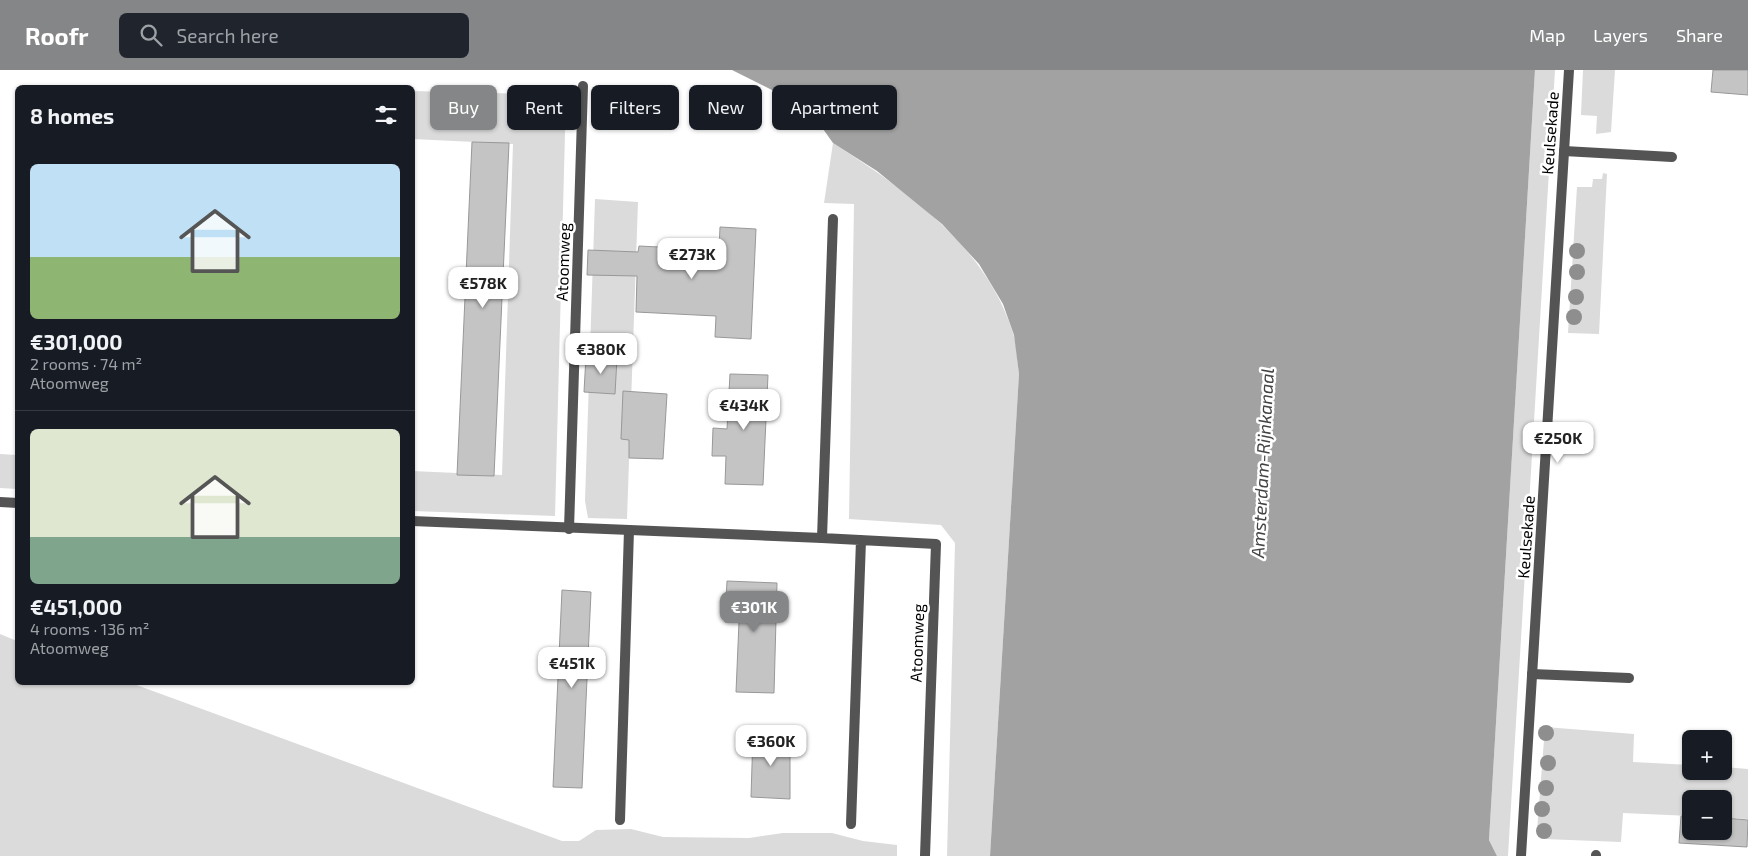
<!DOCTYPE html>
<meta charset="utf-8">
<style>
body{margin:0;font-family:"Exo 2",sans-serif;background:#20242c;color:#f1f3f6;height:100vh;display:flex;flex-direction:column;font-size:19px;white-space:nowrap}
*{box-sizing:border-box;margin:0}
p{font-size:16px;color:#9ea1a6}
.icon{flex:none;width:28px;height:28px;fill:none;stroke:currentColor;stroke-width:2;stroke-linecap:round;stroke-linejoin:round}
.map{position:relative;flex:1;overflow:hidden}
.details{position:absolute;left:15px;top:15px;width:400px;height:600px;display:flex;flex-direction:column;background:#171b24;border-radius:8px;box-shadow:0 1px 4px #0004}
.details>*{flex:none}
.banner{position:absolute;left:430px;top:15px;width:475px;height:45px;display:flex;gap:10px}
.fabs{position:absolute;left:1682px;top:660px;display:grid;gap:10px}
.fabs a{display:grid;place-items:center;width:50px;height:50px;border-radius:8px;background:#171b24;box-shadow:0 1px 4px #0004;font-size:25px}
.price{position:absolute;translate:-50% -42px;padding:0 11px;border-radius:10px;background:#fff;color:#222;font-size:16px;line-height:32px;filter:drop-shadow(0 1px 2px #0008)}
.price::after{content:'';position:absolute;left:50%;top:30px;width:15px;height:11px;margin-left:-8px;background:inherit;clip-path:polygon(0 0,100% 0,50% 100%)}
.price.current{background:#858687;color:#fff}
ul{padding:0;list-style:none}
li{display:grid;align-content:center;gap:10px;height:265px;padding:0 15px}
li+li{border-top:1px solid #363941}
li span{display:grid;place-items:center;height:155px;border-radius:8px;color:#555}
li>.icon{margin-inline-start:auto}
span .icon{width:90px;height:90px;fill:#fffc;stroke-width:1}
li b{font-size:21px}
h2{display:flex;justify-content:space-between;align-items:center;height:60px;padding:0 15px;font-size:21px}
.chip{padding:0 18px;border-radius:8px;background:#171b24;box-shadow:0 1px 4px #0004;font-size:18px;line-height:45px}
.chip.current{background:#858687;color:#fff}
header{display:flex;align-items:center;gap:30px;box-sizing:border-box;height:70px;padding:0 25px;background:#858687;color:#fff}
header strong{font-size:24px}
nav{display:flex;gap:28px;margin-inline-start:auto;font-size:18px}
.search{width:350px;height:45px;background:#20242c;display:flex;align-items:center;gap:12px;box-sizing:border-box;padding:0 18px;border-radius:8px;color:#9ea1a6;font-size:19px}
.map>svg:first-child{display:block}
.green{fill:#dbdbdb}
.water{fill:#a2a2a2}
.building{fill:#c4c4c4;stroke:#989898}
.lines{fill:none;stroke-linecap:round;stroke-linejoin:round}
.service{stroke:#545454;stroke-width:10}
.minor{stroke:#545454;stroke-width:10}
.tree{fill:#8e8e8e}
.labels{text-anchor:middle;stroke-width:5;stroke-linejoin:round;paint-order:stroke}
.street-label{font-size:16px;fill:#000;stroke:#fff}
.water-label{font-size:18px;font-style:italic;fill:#434343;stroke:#fff}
</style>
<header>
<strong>Roofr</strong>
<div class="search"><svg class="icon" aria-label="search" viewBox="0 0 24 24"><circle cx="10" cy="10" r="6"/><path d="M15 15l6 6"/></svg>Search here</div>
<nav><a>Map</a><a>Layers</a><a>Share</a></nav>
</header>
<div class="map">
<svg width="1748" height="786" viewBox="0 0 1748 786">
<rect width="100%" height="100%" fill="#fff"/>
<path class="green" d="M 1535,0 L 1555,0 L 1508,786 L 1497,786 L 1489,770 Z
M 1583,0 L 1615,0 L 1611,62 L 1596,64 L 1597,46 L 1581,45 Z
M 413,21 L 566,25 L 555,446 L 413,441 L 412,401 L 502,405 L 513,74 L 413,69 Z
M 833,73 C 906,120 986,176 1013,263 C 1017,275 1017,291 1019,304 L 990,786 L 947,786 L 955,473 L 941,455 L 849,449 L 854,134 L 824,133 Z
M 1603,103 L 1607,104 L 1599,264 L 1568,263 L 1577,117 L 1592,117 L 1593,109 L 1602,109 Z
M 595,129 L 638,132 L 627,449 L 588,448 L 585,431 Z
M 0,384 L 17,385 L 17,419 L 0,418 Z
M 0,564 L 17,571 L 18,612 L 131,613 L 562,771 L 579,771 L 596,760 L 631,759 L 663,767 L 749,768 L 783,763 L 832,763 L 863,771 L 897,775 L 897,786 L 0,786 Z
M 1545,657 L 1634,664 L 1633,692 L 1691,695 L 1691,701 L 1724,701 L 1724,697 L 1748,699 L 1748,749 L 1724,748 L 1724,729 L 1691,729 L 1691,746 L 1623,743 L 1621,772 L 1544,769 L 1537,761 Z"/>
<path class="water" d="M 732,0 L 1535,0 L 1489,770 L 1497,786 L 990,786 L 1019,304 L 1014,265 L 1003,234 L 979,194 L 942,154 L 877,101 L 833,73 L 808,38 Z"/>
<path class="building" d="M 1713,0 L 1748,0 L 1748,25 L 1711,22 Z
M 472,72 L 509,73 L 494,406 L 457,405 Z
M 720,157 L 756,159 L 751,269 L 715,267 L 716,246 L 636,242 L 637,206 L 587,205 L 588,180 L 638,182 L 639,176 L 719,180 Z
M 586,286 L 617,288 L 615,324 L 584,322 Z
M 730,304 L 768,305 L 763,415 L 725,414 L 726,386 L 712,386 L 713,358 L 727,359 Z
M 623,321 L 667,324 L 663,389 L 629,388 L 629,370 L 621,369 Z
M 727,511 L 777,513 L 774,623 L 736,622 L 739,552 L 725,552 Z
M 562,520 L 591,522 L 582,718 L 553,717 Z
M 753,664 L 790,665 L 790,729 L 751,727 Z
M 1681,746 L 1691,746 L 1691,761 L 1724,761 L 1724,748 L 1748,750 L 1747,777 L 1679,773 Z"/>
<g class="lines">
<path class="service" d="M 1564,81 L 1672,87
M 833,149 L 822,468 L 936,474 L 925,786
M 569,459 L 583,16
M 1532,604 L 1629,608
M 620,750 L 629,460
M 851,754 L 861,470
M 1596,786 L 1596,785"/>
<path class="minor" d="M 0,432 L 18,433
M 412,451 L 822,468
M 1521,786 L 1569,0"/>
</g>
<g class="tree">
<circle cx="1577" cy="181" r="8"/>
<circle cx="1577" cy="202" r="8"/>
<circle cx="1576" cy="227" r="8"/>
<circle cx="1574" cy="247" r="8"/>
<circle cx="1546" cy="663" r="8"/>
<circle cx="1548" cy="693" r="8"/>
<circle cx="1546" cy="718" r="8"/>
<circle cx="1542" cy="739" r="8"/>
<circle cx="1544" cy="761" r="8"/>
</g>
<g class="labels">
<g class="street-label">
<text transform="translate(1550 63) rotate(-86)" y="6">Keulsekade</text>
<text transform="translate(563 192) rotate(-88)" y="6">Atoomweg</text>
<text transform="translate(1526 467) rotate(-86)" y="6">Keulsekade</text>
<text transform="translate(917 573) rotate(-88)" y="6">Atoomweg</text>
</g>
<g class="water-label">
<text transform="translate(1263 393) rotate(-87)" y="6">Amsterdam-Rijnkanaal</text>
</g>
</g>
</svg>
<div class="fabs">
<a>+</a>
<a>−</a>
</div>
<b class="price" style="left:692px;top:210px">€273K</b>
<b class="price" style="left:483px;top:239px">€578K</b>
<b class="price" style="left:601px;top:305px">€380K</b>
<b class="price" style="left:744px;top:361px">€434K</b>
<b class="price" style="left:1558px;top:394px">€250K</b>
<b class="price current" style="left:754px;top:563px">€301K</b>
<b class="price" style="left:572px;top:619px">€451K</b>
<b class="price" style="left:771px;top:697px">€360K</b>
<div class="banner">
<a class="chip current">Buy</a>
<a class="chip">Rent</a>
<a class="chip">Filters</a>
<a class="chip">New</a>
<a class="chip">Apartment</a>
</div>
<section class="details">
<h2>8 homes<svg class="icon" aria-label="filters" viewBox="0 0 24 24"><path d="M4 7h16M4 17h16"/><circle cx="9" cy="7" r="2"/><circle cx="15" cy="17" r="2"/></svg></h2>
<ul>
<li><span style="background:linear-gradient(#bfe0f5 60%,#8fb573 0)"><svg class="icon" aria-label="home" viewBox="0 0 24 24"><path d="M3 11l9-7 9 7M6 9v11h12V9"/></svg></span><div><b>€301,000</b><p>2 rooms · 74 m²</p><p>Atoomweg</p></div></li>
<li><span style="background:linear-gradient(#dfe7d0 70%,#7fa58c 0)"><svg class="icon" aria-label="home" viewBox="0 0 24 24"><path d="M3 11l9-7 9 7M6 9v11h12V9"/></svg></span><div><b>€451,000</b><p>4 rooms · 136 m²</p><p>Atoomweg</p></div></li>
</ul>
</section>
</div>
